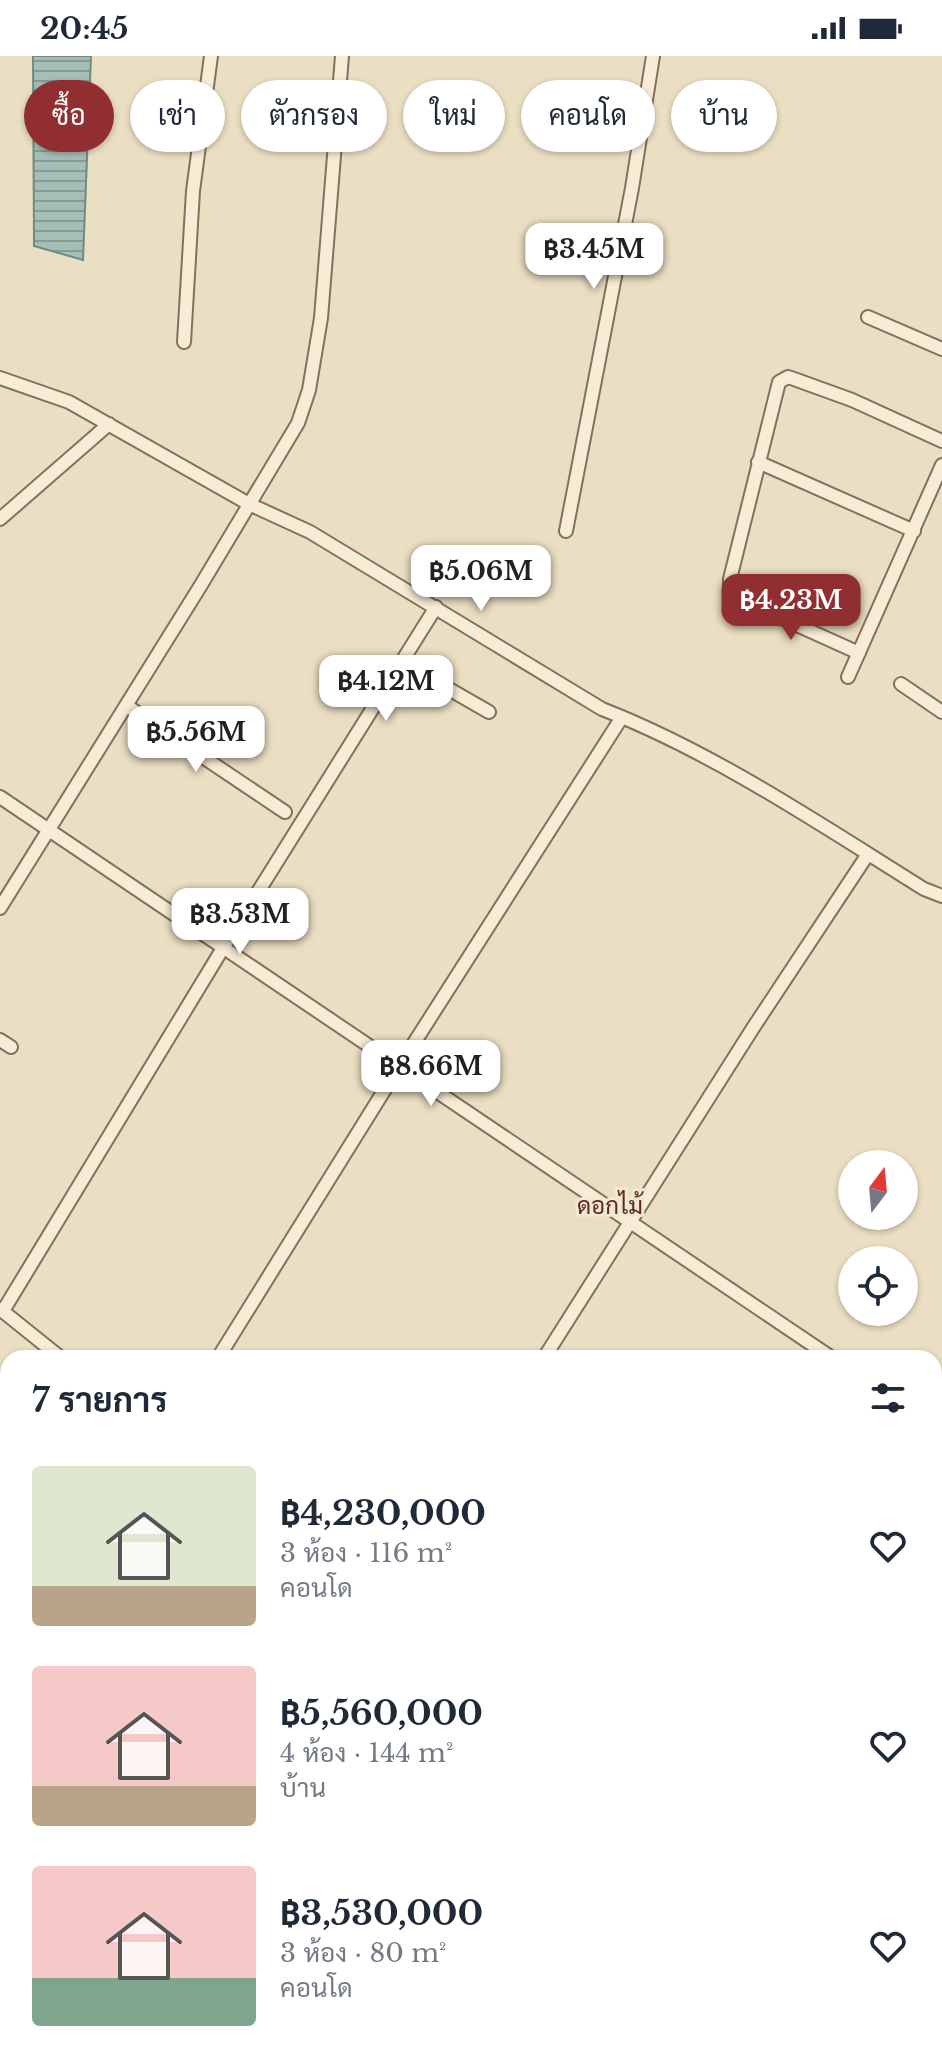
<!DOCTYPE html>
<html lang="th">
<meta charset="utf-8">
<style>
body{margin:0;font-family:"Libre Baskerville",Sarabun,serif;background:#f2f2f3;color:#1f2937;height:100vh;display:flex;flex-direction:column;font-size:30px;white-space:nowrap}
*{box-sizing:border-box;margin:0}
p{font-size:26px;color:#747a83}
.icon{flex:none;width:44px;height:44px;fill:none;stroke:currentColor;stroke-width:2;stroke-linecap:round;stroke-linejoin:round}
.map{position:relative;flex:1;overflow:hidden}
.details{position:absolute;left:0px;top:1294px;width:942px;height:712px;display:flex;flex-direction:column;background:#fff;border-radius:24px 24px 0 0;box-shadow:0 2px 6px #0004}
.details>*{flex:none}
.top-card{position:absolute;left:24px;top:24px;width:894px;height:72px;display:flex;gap:16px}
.needle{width:52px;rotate:16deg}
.fabs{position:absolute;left:838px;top:1094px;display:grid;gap:16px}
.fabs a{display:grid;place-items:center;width:80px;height:80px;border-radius:50%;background:#fff;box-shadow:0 2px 6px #0004;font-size:40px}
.price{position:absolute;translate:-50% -68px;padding:0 18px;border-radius:16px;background:#fff;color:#222;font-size:26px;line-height:52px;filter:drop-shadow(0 2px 4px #0008)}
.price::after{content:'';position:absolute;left:50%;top:48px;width:24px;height:18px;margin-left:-12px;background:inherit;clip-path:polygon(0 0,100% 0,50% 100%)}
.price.on{background:#912e31;color:#fff}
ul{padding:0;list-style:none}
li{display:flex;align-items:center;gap:24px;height:200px;padding:0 32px}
li span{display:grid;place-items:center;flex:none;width:224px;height:160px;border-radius:8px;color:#555}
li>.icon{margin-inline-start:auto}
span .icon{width:96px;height:96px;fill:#fffc;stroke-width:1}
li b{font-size:34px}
h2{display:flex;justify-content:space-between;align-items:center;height:96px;padding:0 32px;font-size:34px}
.chip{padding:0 28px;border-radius:36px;background:#fff;box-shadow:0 2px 6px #0004;font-size:28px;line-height:72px}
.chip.on{background:#912e31;color:#fff}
.status{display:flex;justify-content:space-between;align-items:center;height:56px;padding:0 40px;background:#fff;direction:ltr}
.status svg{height:22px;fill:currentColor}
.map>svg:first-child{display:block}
.water{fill:url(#water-rules);stroke:#6d8c84;stroke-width:2}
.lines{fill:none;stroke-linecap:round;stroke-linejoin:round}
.canal{stroke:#a5bfb7;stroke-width:16}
.street-casing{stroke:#85705b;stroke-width:16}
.street{stroke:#f7ecd6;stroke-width:12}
.labels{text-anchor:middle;stroke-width:6;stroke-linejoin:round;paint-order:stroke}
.quarter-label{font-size:24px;fill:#602c20;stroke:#f3e9d2}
</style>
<div class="status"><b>20:45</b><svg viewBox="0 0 49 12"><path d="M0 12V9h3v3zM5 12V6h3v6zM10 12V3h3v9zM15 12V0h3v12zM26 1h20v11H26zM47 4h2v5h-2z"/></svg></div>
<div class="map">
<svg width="942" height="2006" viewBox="0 0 942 2006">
<defs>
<pattern id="water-rules" width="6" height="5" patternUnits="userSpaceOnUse" patternTransform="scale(2)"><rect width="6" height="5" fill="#a5bfb7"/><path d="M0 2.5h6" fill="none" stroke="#879b94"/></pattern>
</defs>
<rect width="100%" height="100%" fill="#ebdfc3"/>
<path class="water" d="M 33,0 L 91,0 L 83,204 L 34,190 Z"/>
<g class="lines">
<path class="canal" d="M 0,1390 L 8,1385
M 934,1432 L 942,1420"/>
<g class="street-casing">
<path id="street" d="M 868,261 L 942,293
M 184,286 L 193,135 L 211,0
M 0,322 L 69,346 L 249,448 L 310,476 L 602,653 C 713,696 823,770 924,833 L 942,840
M 758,406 L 914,475
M 0,463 L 109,368
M 566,475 L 632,132 L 653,0
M 859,597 L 737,542 L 730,534 L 730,523 L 779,326 L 788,321 L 794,323 L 852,344 L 942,385
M 402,606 L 489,656
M 848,621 L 942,409
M 901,628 L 942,656
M 127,650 L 285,756
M 0,741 L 832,1302
M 0,852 L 201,529 L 298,367 L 309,334 L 321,262 L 342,0
M 0,984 L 11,991
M 0,1253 L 61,1302
M 3,1255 L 223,892 L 436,551
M 218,1302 L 400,1009 L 622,661
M 544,1302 L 753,972 L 868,798
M 934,1370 L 942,1376
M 0,1587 L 8,1592
M 0,1681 L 8,1667
M 934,1730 L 942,1717
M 398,1998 L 408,2004
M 800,1998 L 813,2006
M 128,2006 L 133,1998"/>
</g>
<use href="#street" class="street"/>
</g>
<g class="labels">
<g class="quarter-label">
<text x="610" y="1158">ดอกไม้</text>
</g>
</g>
</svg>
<div class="fabs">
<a><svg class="needle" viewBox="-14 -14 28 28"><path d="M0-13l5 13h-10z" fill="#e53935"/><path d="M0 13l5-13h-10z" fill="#747a83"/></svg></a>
<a><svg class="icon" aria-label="locate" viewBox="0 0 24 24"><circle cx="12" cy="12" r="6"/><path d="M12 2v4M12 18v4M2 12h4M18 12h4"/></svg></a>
</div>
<b class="price" style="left:594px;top:235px">฿3.45M</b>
<b class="price" style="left:481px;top:557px">฿5.06M</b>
<b class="price on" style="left:791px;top:586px">฿4.23M</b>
<b class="price" style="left:386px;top:667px">฿4.12M</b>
<b class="price" style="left:196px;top:718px">฿5.56M</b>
<b class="price" style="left:240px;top:900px">฿3.53M</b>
<b class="price" style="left:431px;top:1052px">฿8.66M</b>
<div class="top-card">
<a class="chip on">ซื้อ</a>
<a class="chip">เช่า</a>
<a class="chip">ตัวกรอง</a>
<a class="chip">ใหม่</a>
<a class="chip">คอนโด</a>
<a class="chip">บ้าน</a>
</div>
<section class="details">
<h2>7 รายการ<svg class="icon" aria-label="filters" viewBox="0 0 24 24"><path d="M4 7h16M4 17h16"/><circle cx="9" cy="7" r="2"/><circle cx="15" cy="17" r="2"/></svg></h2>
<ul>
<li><span style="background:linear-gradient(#dfe7d0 75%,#b9a48a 0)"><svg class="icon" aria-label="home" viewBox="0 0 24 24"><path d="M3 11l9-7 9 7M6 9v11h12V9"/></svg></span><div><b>฿4,230,000</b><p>3 ห้อง · 116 m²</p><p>คอนโด</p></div><svg class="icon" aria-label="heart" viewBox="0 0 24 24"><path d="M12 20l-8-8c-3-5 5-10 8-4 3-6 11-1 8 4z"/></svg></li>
<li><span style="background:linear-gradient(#f6c9c9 75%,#b9a48a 0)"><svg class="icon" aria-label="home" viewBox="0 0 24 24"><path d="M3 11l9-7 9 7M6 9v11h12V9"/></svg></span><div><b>฿5,560,000</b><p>4 ห้อง · 144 m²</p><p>บ้าน</p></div><svg class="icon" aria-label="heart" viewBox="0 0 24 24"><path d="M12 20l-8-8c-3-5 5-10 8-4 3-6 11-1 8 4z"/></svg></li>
<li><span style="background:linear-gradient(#f6c9c9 70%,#7fa58c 0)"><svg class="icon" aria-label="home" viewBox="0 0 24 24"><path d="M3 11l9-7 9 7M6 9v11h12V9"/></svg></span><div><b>฿3,530,000</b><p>3 ห้อง · 80 m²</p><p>คอนโด</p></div><svg class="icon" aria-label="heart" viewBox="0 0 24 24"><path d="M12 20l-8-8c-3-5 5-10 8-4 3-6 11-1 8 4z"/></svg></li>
</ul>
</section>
</div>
